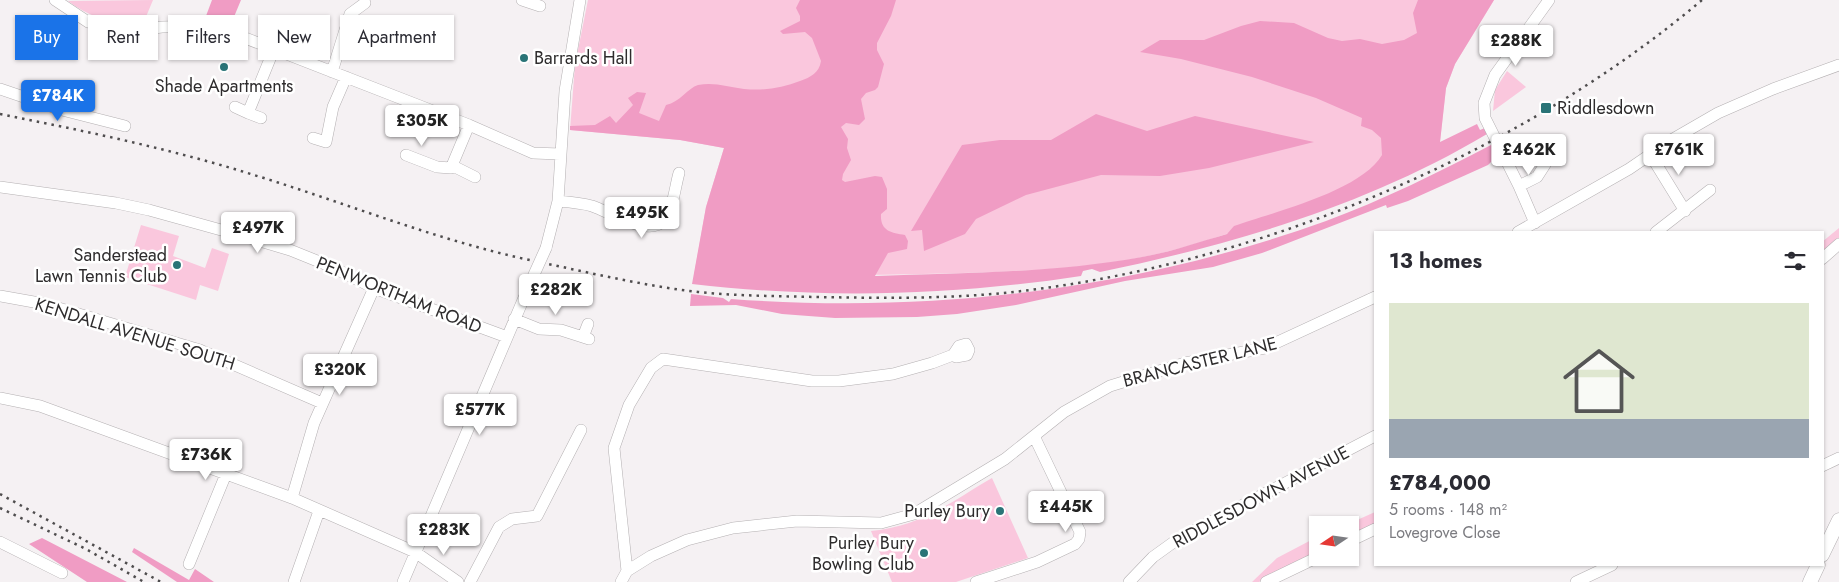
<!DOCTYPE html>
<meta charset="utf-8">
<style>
body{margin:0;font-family:Jost,sans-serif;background:#f2f2f3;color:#2b2b33;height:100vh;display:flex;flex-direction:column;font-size:19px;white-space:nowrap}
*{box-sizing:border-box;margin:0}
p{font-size:16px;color:#7c7c81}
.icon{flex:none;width:28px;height:28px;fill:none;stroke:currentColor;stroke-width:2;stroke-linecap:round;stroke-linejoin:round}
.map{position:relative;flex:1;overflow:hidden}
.panel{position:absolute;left:1374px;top:231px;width:450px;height:335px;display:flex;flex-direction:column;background:#fff;border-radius:0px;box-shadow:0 1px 4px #0004}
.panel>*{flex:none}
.top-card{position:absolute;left:15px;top:15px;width:475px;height:45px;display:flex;gap:10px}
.needle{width:32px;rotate:257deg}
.tools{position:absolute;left:1309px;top:516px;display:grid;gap:10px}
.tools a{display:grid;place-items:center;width:50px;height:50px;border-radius:0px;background:#fff;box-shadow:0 1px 4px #0004;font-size:25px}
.price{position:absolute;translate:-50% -42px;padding:0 11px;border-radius:5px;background:#fff;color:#222;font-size:16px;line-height:32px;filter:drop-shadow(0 1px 2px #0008)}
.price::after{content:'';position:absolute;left:50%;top:30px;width:15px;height:11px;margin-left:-8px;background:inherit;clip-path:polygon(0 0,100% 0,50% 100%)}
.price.active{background:#1a73e8;color:#fff}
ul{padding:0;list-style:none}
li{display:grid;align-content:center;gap:10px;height:265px;padding:0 15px}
li span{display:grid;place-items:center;height:155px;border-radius:0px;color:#555}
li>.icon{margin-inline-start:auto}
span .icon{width:90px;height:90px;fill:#fffc;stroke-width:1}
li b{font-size:21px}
h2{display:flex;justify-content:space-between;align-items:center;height:60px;padding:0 15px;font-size:21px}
.pill{padding:0 18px;border-radius:0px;background:#fff;box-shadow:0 1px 4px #0004;font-size:18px;line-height:45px}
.pill.active{background:#1a73e8;color:#fff}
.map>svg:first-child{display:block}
.green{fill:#fac7dd}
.forest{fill:#f09cc4}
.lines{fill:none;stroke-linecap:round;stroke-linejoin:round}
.minor-casing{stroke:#b4b0b2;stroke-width:12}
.major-casing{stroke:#b4b0b2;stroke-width:15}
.minor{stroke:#fff;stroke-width:11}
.major{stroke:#fff;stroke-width:14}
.rail{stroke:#4f4d4e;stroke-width:2.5;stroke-dasharray:2.5 5;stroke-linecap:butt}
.minor-bridge-casing{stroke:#b4b0b2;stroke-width:12;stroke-linecap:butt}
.minor-bridge{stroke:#fff;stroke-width:11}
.poi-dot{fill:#2a7477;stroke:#fff;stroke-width:2}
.labels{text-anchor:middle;stroke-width:5;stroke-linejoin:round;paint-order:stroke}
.poi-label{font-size:18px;fill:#2e2c2d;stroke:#fff;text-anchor:end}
.street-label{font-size:18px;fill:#2e2c2d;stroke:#fff}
</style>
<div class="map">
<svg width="1839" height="582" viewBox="0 0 1839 582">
<rect width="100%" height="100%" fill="#f5f1f3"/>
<path class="green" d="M 153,0 L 143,24 C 115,26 91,18 68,1 Z
M 588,0 L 1494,0 L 1455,64 L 1446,88 L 1440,142 L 1413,158 C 1326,194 1235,239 1143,257 C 1084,269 1023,271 963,273 C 873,276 784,275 694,275 L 706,207 L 724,148 L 680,140 L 570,130 L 575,65 Z
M 1507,71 L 1526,87 L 1493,111 L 1495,90 Z
M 141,225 L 179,236 L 173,256 L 205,268 L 212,248 L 229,254 L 218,291 L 200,285 L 196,300 L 125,277 Z
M 1839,228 L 1839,238 L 1823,253 L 1822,242 Z
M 992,478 L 1028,558 L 956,582 L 892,582 L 871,531 C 922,526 949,503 992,478 Z
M 1375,512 L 1375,524 L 1350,537 L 1350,525 L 1346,525 Z
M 1317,537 L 1317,553 L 1259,582 L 1252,582 L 1277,558 Z"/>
<path class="forest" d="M 212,0 L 241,0 L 231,24 L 206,16 Z
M 800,0 L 896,0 L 891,16 L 877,43 L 877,50 L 884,64 L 878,87 L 875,90 L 866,93 L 861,99 L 865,119 L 859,125 L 846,123 L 841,127 L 848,139 L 847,148 L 851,160 L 843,174 L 842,180 L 845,182 L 875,176 L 882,177 L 887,189 L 887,209 L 881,214 C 880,231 891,233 905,235 L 908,241 L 907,249 L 888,253 L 875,276 C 964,273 1054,273 1142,257 C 1171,252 1199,242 1227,234 L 1234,226 C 1274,212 1361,191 1382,155 L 1381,138 L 1372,130 L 1361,126 L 1362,118 L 1316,98 L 1252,77 L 1181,59 L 1140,52 L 1160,40 L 1204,40 L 1241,26 L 1260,21 L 1294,23 L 1328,38 L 1342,41 L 1360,39 L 1382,44 L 1404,40 L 1417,33 L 1413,13 L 1418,0 L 1494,0 L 1455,64 L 1446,88 L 1440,142 L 1477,124 L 1480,130 L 1485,128 L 1487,134 C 1368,205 1235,244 1100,272 L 1092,269 L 1083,271 L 1081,276 C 951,296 822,299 692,284 L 706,207 L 724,148 L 680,140 L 570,130 L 570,126 L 595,125 L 610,116 L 616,123 L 633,105 L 628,98 L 637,92 L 646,93 L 639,113 L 659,121 L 666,105 C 680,102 688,88 698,85 C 715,82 728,87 744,89 C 764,91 782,88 800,81 C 811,77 819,73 821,61 L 812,38 L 805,32 L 783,34 L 780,31 L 800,21 L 800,16 L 796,8 Z
M 1096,114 L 1147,131 L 1195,116 L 1314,142 L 1209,168 L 1160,176 L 1101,175 L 1026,195 L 976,219 L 965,234 L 924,251 L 922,230 L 911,231 L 962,145 L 1000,140 L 1051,140 Z
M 1491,145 L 1495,146 L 1498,155 L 1488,165 L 1408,201 L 1387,208 L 1386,205 L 1262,253 L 1213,267 L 1125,281 L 1016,305 L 957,314 L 917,317 L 835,318 L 782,314 L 736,305 L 690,306 L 691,294 L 723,298 L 729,302 L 731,299 C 934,314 1134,290 1326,221 C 1383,200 1437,173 1491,145 Z
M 42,538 L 127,582 L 87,582 L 29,544 Z
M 134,548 L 189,580 L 195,569 L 214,582 L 177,582 L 132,552 Z"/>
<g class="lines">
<g class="minor-casing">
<path id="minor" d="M 55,0 L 88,22 L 122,32 L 162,27 L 200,26 L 222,29 L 469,125 L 533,153 L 560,154
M 522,0 L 540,6
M 332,72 L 350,14 L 365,3
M 0,89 L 62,110 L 125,126
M 235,107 L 248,113 L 274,49
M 248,113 L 261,118
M 313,138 L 326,142 L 333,107 L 346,77
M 1650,154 L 1685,211
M 406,155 L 437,167 L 451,168 L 469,125
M 453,166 L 475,177
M 1519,186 L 1537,177 L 1555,149
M 0,187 L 116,203 L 149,210 L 250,238 L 290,250 L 332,267 L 374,288 L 507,337
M 558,201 C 569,202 581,203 592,206 C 610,212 647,237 664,221 C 673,210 675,187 679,173
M 1535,223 L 1519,186 L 1485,118 L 1484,103 L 1495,75 L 1549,0
M 1518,232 L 1629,169 L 1673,139 L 1718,113 L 1773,89 L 1839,65
M 1656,232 L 1710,190
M 546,248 L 558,201 L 565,91 L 580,0
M 1822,259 L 1839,244
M 0,296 L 45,304 L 200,350 L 322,403
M 514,319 L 539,329 L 561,330 L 589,339
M 583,337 L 588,324
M 0,398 L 40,406 L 292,498 L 415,552 L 458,582
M 1822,466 L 1839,458
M 292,498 L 314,423 L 374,288
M 1350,541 L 1375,529
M 0,542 L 62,573
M 189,564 L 226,474
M 627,571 L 614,448 L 629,405 L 651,368 L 663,359 L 812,381 L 839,381 L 893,374 L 932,363 L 953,355 L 959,346 L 966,344 L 969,350 L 967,355 L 956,357 L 953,355
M 294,582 L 319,511
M 403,582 L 532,279
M 470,582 L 499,527 L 512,519 L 537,516 L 581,430
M 621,582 L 627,571 L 651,556 L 687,540 L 733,528 L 797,521 L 881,523 L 914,514 L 1005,459 L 1064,412 L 1110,386 L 1185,363 L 1265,348 L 1375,297
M 976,582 L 1037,562 L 1075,544 L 1079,539 L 1080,532 L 1034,436
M 1129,582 L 1153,557 L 1178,539 L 1375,436
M 1266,582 L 1318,557
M 1576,582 L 1612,565"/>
</g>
<g class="major-casing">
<path id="major" d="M 1822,555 L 1839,520
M 1810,582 L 1818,565"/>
</g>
<use href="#minor" class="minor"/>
<use href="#major" class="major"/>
<path class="rail" d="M 0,114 C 85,131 171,149 254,175 C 349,204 441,242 539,262 C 591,273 645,286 698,292 C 737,296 776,296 815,297 C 878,298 941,299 1004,293 C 1248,268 1515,158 1702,0
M 0,494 L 161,582
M 0,508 L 86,549 L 144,582"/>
<g class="minor-bridge-casing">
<path id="minor-bridge" d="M 532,279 L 546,248"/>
</g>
<use href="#minor-bridge" class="minor-bridge"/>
</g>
<g class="poi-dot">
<circle cx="524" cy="58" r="5"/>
<circle cx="224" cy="67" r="5"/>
<rect x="1540" y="102" width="12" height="12" rx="2.5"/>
<circle cx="177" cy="265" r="5"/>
<circle cx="1000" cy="511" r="5"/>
<circle cx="924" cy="553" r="5"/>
</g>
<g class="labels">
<g class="poi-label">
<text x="534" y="64" text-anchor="start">Barrards Hall</text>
<text x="224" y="92" text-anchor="middle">Shade Apartments</text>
<text x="1557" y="114" text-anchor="start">Riddlesdown</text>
<text x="167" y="261">Sanderstead<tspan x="167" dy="21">Lawn Tennis Club</tspan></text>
<text x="990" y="517">Purley Bury</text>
<text x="914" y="549">Purley Bury<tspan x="914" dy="21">Bowling Club</tspan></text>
</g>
<g class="street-label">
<text transform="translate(399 295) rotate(22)" y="6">PENWORTHAM ROAD</text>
<text transform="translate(135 334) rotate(17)" y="6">KENDALL AVENUE SOUTH</text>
<text transform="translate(1200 362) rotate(-14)" y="6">BRANCASTER LANE</text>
<text transform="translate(1261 497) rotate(-28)" y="6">RIDDLESDOWN AVENUE</text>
</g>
</g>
</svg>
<div class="tools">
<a><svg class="needle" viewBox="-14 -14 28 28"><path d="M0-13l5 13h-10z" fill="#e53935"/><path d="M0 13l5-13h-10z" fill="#7c7c81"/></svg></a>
</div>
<b class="price" style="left:1516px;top:67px">£288K</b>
<b class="price active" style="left:58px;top:122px">£784K</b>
<b class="price" style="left:422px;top:147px">£305K</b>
<b class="price" style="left:1529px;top:176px">£462K</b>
<b class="price" style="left:1679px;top:176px">£761K</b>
<b class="price" style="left:642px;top:239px">£495K</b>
<b class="price" style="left:258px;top:254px">£497K</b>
<b class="price" style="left:556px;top:316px">£282K</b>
<b class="price" style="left:340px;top:396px">£320K</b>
<b class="price" style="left:480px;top:436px">£577K</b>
<b class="price" style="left:206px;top:481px">£736K</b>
<b class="price" style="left:1066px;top:533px">£445K</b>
<b class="price" style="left:444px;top:556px">£283K</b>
<div class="top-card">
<a class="pill active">Buy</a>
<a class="pill">Rent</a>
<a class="pill">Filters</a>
<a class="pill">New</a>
<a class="pill">Apartment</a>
</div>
<section class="panel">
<h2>13 homes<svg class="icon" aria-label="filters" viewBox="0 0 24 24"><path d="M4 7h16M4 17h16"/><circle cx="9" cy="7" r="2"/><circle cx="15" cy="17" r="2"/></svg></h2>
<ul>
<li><span style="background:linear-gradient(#dfe7d0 75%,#9aa5b1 0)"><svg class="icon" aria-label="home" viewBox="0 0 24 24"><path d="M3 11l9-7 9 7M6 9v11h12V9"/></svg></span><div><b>£784,000</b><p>5 rooms · 148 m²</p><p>Lovegrove Close</p></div></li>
</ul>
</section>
</div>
